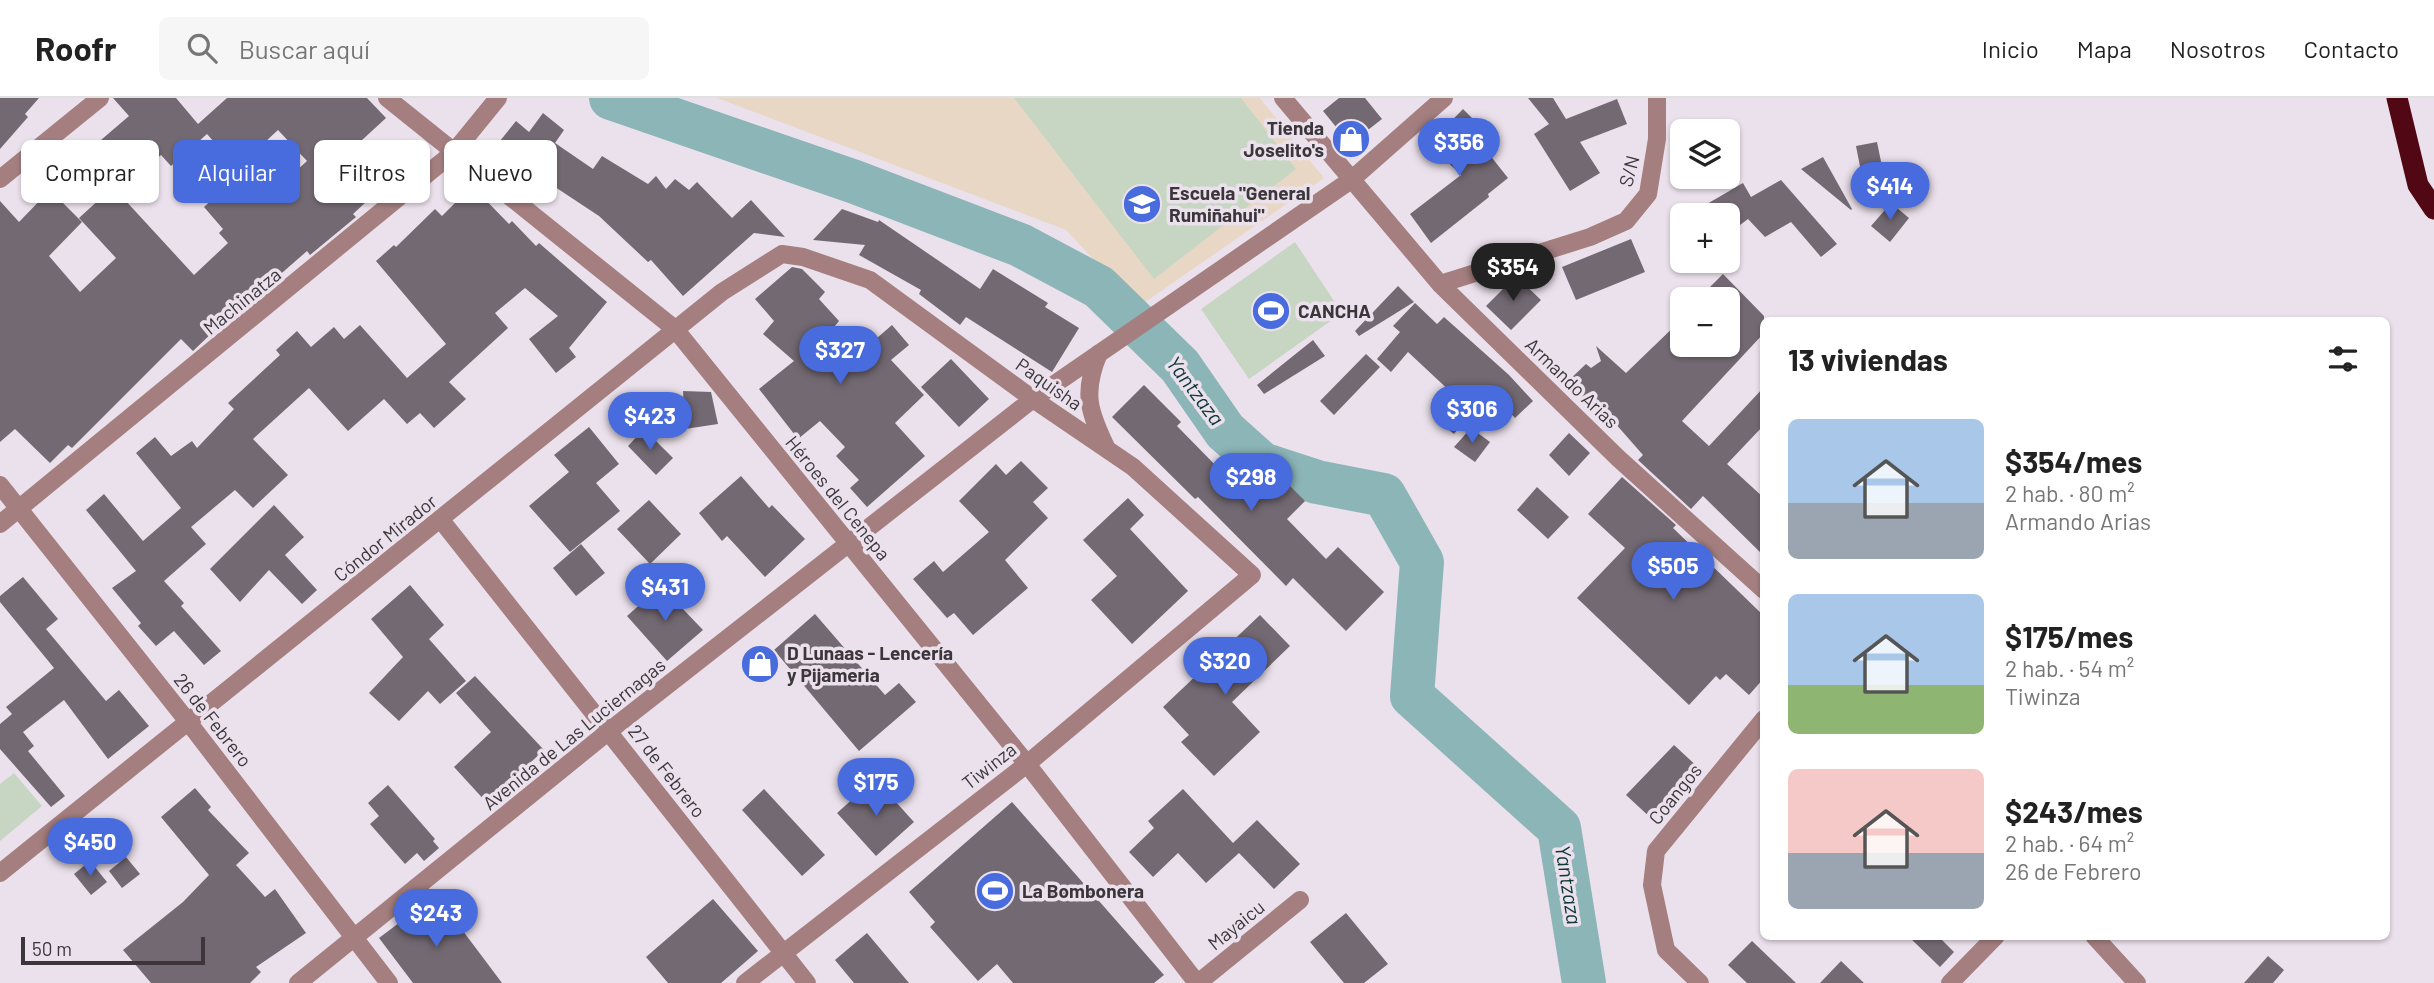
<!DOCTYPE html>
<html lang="es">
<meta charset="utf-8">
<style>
body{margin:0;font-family:Barlow,sans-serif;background:#f6f6f6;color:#222;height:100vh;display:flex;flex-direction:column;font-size:26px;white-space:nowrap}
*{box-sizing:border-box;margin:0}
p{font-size:23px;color:#767676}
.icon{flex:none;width:38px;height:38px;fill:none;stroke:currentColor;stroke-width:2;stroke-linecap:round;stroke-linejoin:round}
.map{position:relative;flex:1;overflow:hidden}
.sheet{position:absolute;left:1760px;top:219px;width:630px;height:623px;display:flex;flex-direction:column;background:#fff;border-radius:10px;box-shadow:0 2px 5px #0004}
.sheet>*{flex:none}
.guide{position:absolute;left:21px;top:42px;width:665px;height:63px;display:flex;gap:14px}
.tools{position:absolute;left:1670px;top:21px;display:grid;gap:14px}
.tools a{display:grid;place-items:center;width:70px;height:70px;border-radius:10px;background:#fff;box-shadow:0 2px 5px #0004;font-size:35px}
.scale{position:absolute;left:21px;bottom:18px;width:184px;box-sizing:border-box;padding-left:7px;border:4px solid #3a363a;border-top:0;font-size:19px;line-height:24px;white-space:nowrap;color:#3a363a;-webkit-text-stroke:5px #ebe1ec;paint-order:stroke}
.price{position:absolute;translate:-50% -60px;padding:0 16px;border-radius:24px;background:#486bde;color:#fff;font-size:23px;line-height:46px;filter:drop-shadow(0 2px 4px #0008)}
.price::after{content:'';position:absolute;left:50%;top:42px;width:21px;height:16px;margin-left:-10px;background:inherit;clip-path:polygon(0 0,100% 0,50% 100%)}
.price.on{background:#222;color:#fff}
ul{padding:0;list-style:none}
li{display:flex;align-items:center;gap:21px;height:175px;padding:0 28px}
li span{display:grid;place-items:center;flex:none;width:196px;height:140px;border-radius:10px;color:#555}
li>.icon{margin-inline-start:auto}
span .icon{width:84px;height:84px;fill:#fffc;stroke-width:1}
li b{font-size:30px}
h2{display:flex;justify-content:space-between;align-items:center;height:84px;padding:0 28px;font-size:30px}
.tag{padding:0 24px;border-radius:10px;background:#fff;box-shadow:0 2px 5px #0004;font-size:24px;line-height:63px}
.tag.on{background:#486bde;color:#fff}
header{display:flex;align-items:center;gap:42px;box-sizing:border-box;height:98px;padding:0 35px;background:#fff;border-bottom:2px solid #e0e0e0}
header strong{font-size:33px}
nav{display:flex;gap:38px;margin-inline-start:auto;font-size:24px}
.search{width:490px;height:63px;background:#f6f6f6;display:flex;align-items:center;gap:18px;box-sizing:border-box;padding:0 24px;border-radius:10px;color:#767676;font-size:26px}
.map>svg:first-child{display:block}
.education{fill:#e9d7c6}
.green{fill:#c7d6c3}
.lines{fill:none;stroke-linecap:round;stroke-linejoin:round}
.river{stroke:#8cb5b8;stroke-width:44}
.building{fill:#736972}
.minor{stroke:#a57f7f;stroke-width:18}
.highway{stroke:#520814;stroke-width:21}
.labels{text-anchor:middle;stroke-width:7;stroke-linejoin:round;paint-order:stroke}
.poi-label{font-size:19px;font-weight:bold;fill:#3a363a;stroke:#ebe1ec;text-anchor:start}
.street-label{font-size:19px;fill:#3a363a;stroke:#ebe1ec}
.water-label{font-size:21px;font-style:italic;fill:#0e373a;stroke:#ebe1ec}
</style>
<header>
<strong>Roofr</strong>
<div class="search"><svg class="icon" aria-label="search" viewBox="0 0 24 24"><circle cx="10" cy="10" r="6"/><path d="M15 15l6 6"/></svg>Buscar aquí</div>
<nav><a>Inicio</a><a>Mapa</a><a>Nosotros</a><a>Contacto</a></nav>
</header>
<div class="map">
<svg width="2434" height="885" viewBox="0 0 2434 885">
<rect width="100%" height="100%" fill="#ebe1ec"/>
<path class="education" d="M 717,0 L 1260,0 L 1324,80 L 1138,209 L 1066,132 Z"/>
<path class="green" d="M 1014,0 L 1241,0 L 1296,71 L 1154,181 Z
M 1295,144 L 1342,215 L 1249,281 L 1201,211 Z
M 14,675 L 42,708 L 0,743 L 0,686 Z"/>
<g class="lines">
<path class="river" d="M 611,0 L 855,84 L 1020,147 L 1099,189 L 1180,268 L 1225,333 L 1262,366 L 1317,384 L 1384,397 L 1422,464 L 1412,598 L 1559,730 L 1584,885"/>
</g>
<path class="building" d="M 0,0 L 39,0 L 25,16 L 28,19 L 0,51 Z
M 113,0 L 176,0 L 198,26 L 227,0 L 367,0 L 386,20 L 361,43 L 393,79 L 353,116 L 356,119 L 310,157 L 307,153 L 267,188 L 264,185 L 193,253 L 181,241 L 72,350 L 68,347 L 50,365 L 15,331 L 0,344 L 0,103 L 19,124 L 50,92 L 82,124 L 49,158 L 80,194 L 116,160 L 79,120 L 113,89 L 194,177 L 228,145 L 219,135 L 223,131 L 204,109 L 248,69 L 272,95 L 307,63 L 278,32 L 237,70 L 207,36 L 171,68 L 161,57 L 121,92 L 87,54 L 129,18 Z
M 1339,0 L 1365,0 L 1382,21 L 1350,46 L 1323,13 Z
M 1528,0 L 1553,0 L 1566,21 L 1617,1 L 1627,26 L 1580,44 L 1600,75 L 1570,93 L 1534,36 L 1549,26 Z
M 1463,11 L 1481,29 L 1474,37 L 1508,80 L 1488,96 L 1489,99 L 1431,145 L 1410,116 L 1461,77 L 1429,46 Z
M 543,15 L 564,32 L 555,45 L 593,71 L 602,58 L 648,86 L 656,78 L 666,91 L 675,81 L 689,92 L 697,84 L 732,120 L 751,102 L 785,139 L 754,135 L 683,198 L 651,162 L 648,164 L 599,118 L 546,83 L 543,86 L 496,48 L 516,23 L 529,34 Z
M 1877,44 L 1885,83 L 1865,94 L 1856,48 Z
M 1823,59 L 1852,111 L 1851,112 L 1801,71 Z
M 1781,82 L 1837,146 L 1821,159 L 1791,124 L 1765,139 L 1748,121 L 1740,127 L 1734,117 L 1688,117 L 1743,85 L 1751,99 Z
M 472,88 L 509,126 L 512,123 L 536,148 L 539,145 L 607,204 L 569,250 L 576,259 L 556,275 L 529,241 L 558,218 L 525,190 L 495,215 L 508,230 L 449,284 L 466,301 L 434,330 L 420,315 L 407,326 L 384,301 L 348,333 L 309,290 L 253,341 L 288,377 L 253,410 L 235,392 L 191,429 L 206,446 L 164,483 L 184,505 L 181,508 L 221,553 L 204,567 L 174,533 L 156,548 L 138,528 L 141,525 L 112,490 L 136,473 L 86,412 L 104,396 L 143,443 L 181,410 L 136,355 L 155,339 L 171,358 L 192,343 L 197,350 L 234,311 L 228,305 L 280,257 L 276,252 L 297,233 L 311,249 L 334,229 L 344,241 L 360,227 L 407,280 L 446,246 L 376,163 L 394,147 L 396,149 L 435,111 L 442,118 Z
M 1891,105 L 1909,120 L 1890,144 L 1871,128 Z
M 842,111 L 878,124 L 879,122 L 980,191 L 993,171 L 1048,205 L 1045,209 L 1079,230 L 1052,274 L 966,219 L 960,227 L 919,196 L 921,192 L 859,157 L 865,147 L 813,142 Z
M 1631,141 L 1645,174 L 1576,202 L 1562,169 Z
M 792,169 L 802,171 L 825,194 L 819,201 L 839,223 L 830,234 L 854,260 L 892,227 L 909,247 L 891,262 L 924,297 L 895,325 L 925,358 L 867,409 L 850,390 L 859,382 L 836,358 L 845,349 L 820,323 L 798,341 L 759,291 L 794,263 L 763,236 L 774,223 L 755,201 Z
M 1723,176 L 1764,218 L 1764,235 L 1682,323 L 1709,348 L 1764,289 L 1764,327 L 1727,366 L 1764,400 L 1764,458 L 1703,398 L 1691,411 L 1638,362 L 1643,357 L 1593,300 L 1588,305 L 1567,284 L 1586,266 L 1591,270 L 1601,263 L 1596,248 L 1626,275 L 1682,221 L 1682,247 L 1727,247 L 1727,201 L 1698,201 Z
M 1516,178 L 1541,202 L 1511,232 L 1486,208 Z
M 1398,188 L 1414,204 L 1359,238 L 1355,233 Z
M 1415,205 L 1437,226 L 1444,219 L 1509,277 L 1533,303 L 1515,320 L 1489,292 L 1454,336 L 1435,321 L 1454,297 L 1408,254 L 1391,274 L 1377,261 L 1400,234 L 1393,228 Z
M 1313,242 L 1325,258 L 1264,296 L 1257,287 Z
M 1366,256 L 1380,269 L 1334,317 L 1320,303 Z
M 951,261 L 989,301 L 959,329 L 921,289 Z
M 1144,287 L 1181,324 L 1177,328 L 1224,376 L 1232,369 L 1264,401 L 1284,382 L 1305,403 L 1287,421 L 1326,461 L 1338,449 L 1384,494 L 1346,533 L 1293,480 L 1286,488 L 1198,399 L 1195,401 L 1112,319 Z
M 683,293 L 711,294 L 718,326 L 685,331 Z
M 589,329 L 619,366 L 596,385 L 620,413 L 570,454 L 529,408 L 569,374 L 554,357 Z
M 1471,330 L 1490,344 L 1475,364 L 1454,349 Z
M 644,331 L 673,360 L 656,377 L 628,348 Z
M 1569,335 L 1590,355 L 1569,378 L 1549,357 Z
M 1021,363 L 1048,390 L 1033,404 L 1048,420 L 1005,462 L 1028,490 L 973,537 L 954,515 L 947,520 L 913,481 L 934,463 L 943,474 L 989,434 L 959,403 L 996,366 L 1006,377 Z
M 741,378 L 769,410 L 772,407 L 805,441 L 765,479 L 727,438 L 722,443 L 699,415 Z
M 1622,379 L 1676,427 L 1673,430 L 1764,518 L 1764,580 L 1749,597 L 1726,576 L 1720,582 L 1716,578 L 1689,607 L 1577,500 L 1625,450 L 1588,416 Z
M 1537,389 L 1569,419 L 1548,441 L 1517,412 Z
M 1128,400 L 1144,417 L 1130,431 L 1188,493 L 1132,546 L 1091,502 L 1117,478 L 1083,442 Z
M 649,402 L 681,436 L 650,466 L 617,431 Z
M 274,407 L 304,439 L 285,457 L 317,492 L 302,506 L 269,472 L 240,504 L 210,471 Z
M 581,446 L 605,475 L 576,498 L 553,470 Z
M 23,479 L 58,521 L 46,531 L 106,603 L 119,592 L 149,628 L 108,661 L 64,602 L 23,634 L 34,648 L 28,653 L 65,698 L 51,709 L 0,651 L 0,626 L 12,616 L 6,609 L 54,570 L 0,504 L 0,498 Z
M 410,487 L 444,527 L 429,541 L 466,583 L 440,606 L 428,593 L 399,623 L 369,595 L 403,559 L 371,521 Z
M 661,488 L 703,532 L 667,563 L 627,518 Z
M 815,516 L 885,597 L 899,585 L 916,604 L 859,653 L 774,552 Z
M 1260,517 L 1290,548 L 1232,604 L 1260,634 L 1214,678 L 1181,644 L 1189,637 L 1163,609 Z
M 475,578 L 544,652 L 487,705 L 454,669 L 491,634 L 456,595 Z
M 1674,647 L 1701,672 L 1653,722 L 1626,697 Z
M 875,681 L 914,724 L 876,758 L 837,715 Z
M 388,687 L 435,741 L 433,743 L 439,750 L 424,763 L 417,755 L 405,766 L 370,726 L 379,718 L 368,705 Z
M 195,690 L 211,709 L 208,712 L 249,755 L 236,767 L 265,799 L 275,791 L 306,835 L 256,869 L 261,874 L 250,885 L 151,885 L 123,852 L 183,804 L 209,777 L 161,719 Z
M 764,691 L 825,757 L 802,778 L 742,712 Z
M 1183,691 L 1233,745 L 1257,722 L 1300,766 L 1274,791 L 1239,755 L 1206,785 L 1178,755 L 1153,779 L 1129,754 L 1154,730 L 1148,723 Z
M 1012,704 L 1164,877 L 1154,885 L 1013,885 L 997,866 L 978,883 L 930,829 L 935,824 L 909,794 Z
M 126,759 L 140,776 L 122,790 L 109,773 Z
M 90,763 L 107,784 L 91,797 L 74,776 Z
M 436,797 L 502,885 L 413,885 L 379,840 Z
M 713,801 L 758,853 L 721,885 L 668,885 L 646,859 Z
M 1346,815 L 1388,866 L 1364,885 L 1344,885 L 1310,844 Z
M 867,835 L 909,885 L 854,885 L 835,862 Z
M 1908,838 L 1938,838 L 1954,854 L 1940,869 Z
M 1752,843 L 1796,885 L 1747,885 L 1728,867 Z
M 2268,858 L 2284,872 L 2273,885 L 2244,885 Z
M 1841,863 L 1864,885 L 1820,885 Z"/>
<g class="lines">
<path class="minor" d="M 387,0 L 675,231 L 1027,666 L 1197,885
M 1283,0 L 1440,186 L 1618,360 L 1764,492
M 0,81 L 100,0
M 1440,186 L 1590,139 L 1626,123 L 1648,96 L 1657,41 L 1657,0
M 1099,255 C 1082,295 1089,314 1107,351
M 0,387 L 189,625 L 389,885
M 441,422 L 807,885
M 0,426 L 454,54 L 498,0
M 0,775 L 722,194 L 782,156 L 803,159 L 870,182 L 1033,301 L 1133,369 L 1252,477 L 1027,666 L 745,885
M 2094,838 L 2137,885
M 298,885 L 609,633 L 1033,301 L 1351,82 L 1444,0
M 1198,885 L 1300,802
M 1700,885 L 1666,852 L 1652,787 L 1656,753 L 1764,621
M 1950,885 L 1996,838"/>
<path class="highway" d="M 2397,0 L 2418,87 L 2434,111"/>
</g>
<defs>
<g id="shop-disc" transform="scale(2.0125)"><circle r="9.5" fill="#486bde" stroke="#ebe1ec"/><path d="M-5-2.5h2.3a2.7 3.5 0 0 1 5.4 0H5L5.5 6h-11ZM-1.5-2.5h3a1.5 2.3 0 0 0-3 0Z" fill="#fff"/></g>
<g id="school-disc" transform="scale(2.0125)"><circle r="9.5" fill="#486bde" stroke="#ebe1ec"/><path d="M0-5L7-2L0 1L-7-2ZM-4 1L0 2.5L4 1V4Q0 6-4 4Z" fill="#fff"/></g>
<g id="stadium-disc" transform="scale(2.0125)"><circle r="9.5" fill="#486bde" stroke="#ebe1ec"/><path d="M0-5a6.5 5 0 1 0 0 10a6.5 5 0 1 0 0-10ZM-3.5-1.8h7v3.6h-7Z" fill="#fff"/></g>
</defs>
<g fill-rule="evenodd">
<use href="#shop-disc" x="1351" y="41"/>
<use href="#school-disc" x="1142" y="106"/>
<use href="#stadium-disc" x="1271" y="213"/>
<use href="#shop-disc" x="760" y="566"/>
<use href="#stadium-disc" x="995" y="793"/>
</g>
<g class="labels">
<g class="poi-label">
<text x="1324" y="37" text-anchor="end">Tienda<tspan x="1324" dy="22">Joselito's</tspan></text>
<text x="1169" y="102">Escuela "General<tspan x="1169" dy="22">Rumiñahui"</tspan></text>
<text x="1298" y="220">CANCHA</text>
<text x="787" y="562">D Lunaas - Lencería<tspan x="787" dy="22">y Pijameria</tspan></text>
<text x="1022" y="800">La Bombonera</text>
</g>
<g class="street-label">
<text transform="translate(1629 73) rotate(-75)" y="7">S/N</text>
<text transform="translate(242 203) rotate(-39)" y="7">Machinatza</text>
<text transform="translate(1572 285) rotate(44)" y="7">Armando Arias</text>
<text transform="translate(1049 286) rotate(35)" y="7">Paquisha</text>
<text transform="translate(838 400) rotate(51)" y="7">Héroes del Cenepa</text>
<text transform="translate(385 440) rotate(-39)" y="7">Cóndor Mirador</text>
<text transform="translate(213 622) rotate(52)" y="7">26 de Febrero</text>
<text transform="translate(574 636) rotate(-39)" y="7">Avenida de Las Luciernagas</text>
<text transform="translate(989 668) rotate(-38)" y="7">Tiwinza</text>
<text transform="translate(667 673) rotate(52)" y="7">27 de Febrero</text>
<text transform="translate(1675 696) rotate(-51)" y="7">Coangos</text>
<text transform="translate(1236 827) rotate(-39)" y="7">Mayaicu</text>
</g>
<g class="water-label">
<text transform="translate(1195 293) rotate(53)" y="7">Yantzaza</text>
<text transform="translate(1568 787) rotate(81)" y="7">Yantzaza</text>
</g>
</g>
</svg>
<div class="tools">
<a><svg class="icon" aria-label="layers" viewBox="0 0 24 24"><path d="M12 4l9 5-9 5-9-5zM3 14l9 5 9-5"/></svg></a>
<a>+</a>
<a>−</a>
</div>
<div class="scale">50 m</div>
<b class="price" style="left:1459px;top:80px">$356</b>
<b class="price" style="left:1890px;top:124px">$414</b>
<b class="price on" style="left:1513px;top:205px">$354</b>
<b class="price" style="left:840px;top:288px">$327</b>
<b class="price" style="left:1472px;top:347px">$306</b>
<b class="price" style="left:650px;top:354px">$423</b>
<b class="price" style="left:1251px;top:415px">$298</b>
<b class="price" style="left:1673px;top:504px">$505</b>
<b class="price" style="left:665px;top:525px">$431</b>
<b class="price" style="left:1225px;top:599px">$320</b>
<b class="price" style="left:876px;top:720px">$175</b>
<b class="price" style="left:90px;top:780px">$450</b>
<b class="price" style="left:436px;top:851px">$243</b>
<div class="guide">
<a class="tag">Comprar</a>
<a class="tag on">Alquilar</a>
<a class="tag">Filtros</a>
<a class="tag">Nuevo</a>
</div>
<section class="sheet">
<h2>13 viviendas<svg class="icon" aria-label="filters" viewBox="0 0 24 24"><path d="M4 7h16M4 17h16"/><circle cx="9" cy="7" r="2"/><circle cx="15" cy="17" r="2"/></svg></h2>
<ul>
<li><span style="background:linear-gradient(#a9c7e8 60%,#9aa5b1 0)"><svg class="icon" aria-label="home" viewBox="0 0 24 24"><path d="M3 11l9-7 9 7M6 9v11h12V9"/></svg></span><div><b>$354/mes</b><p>2 hab. · 80 m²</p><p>Armando Arias</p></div></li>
<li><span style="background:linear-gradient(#a9c7e8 65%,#8fb573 0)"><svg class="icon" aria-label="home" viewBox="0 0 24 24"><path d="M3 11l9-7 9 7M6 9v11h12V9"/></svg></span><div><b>$175/mes</b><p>2 hab. · 54 m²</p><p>Tiwinza</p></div></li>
<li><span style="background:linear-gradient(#f6c9c9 60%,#9aa5b1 0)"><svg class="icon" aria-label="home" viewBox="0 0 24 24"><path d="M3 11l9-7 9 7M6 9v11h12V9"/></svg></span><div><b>$243/mes</b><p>2 hab. · 64 m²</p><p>26 de Febrero</p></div></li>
</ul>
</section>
</div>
